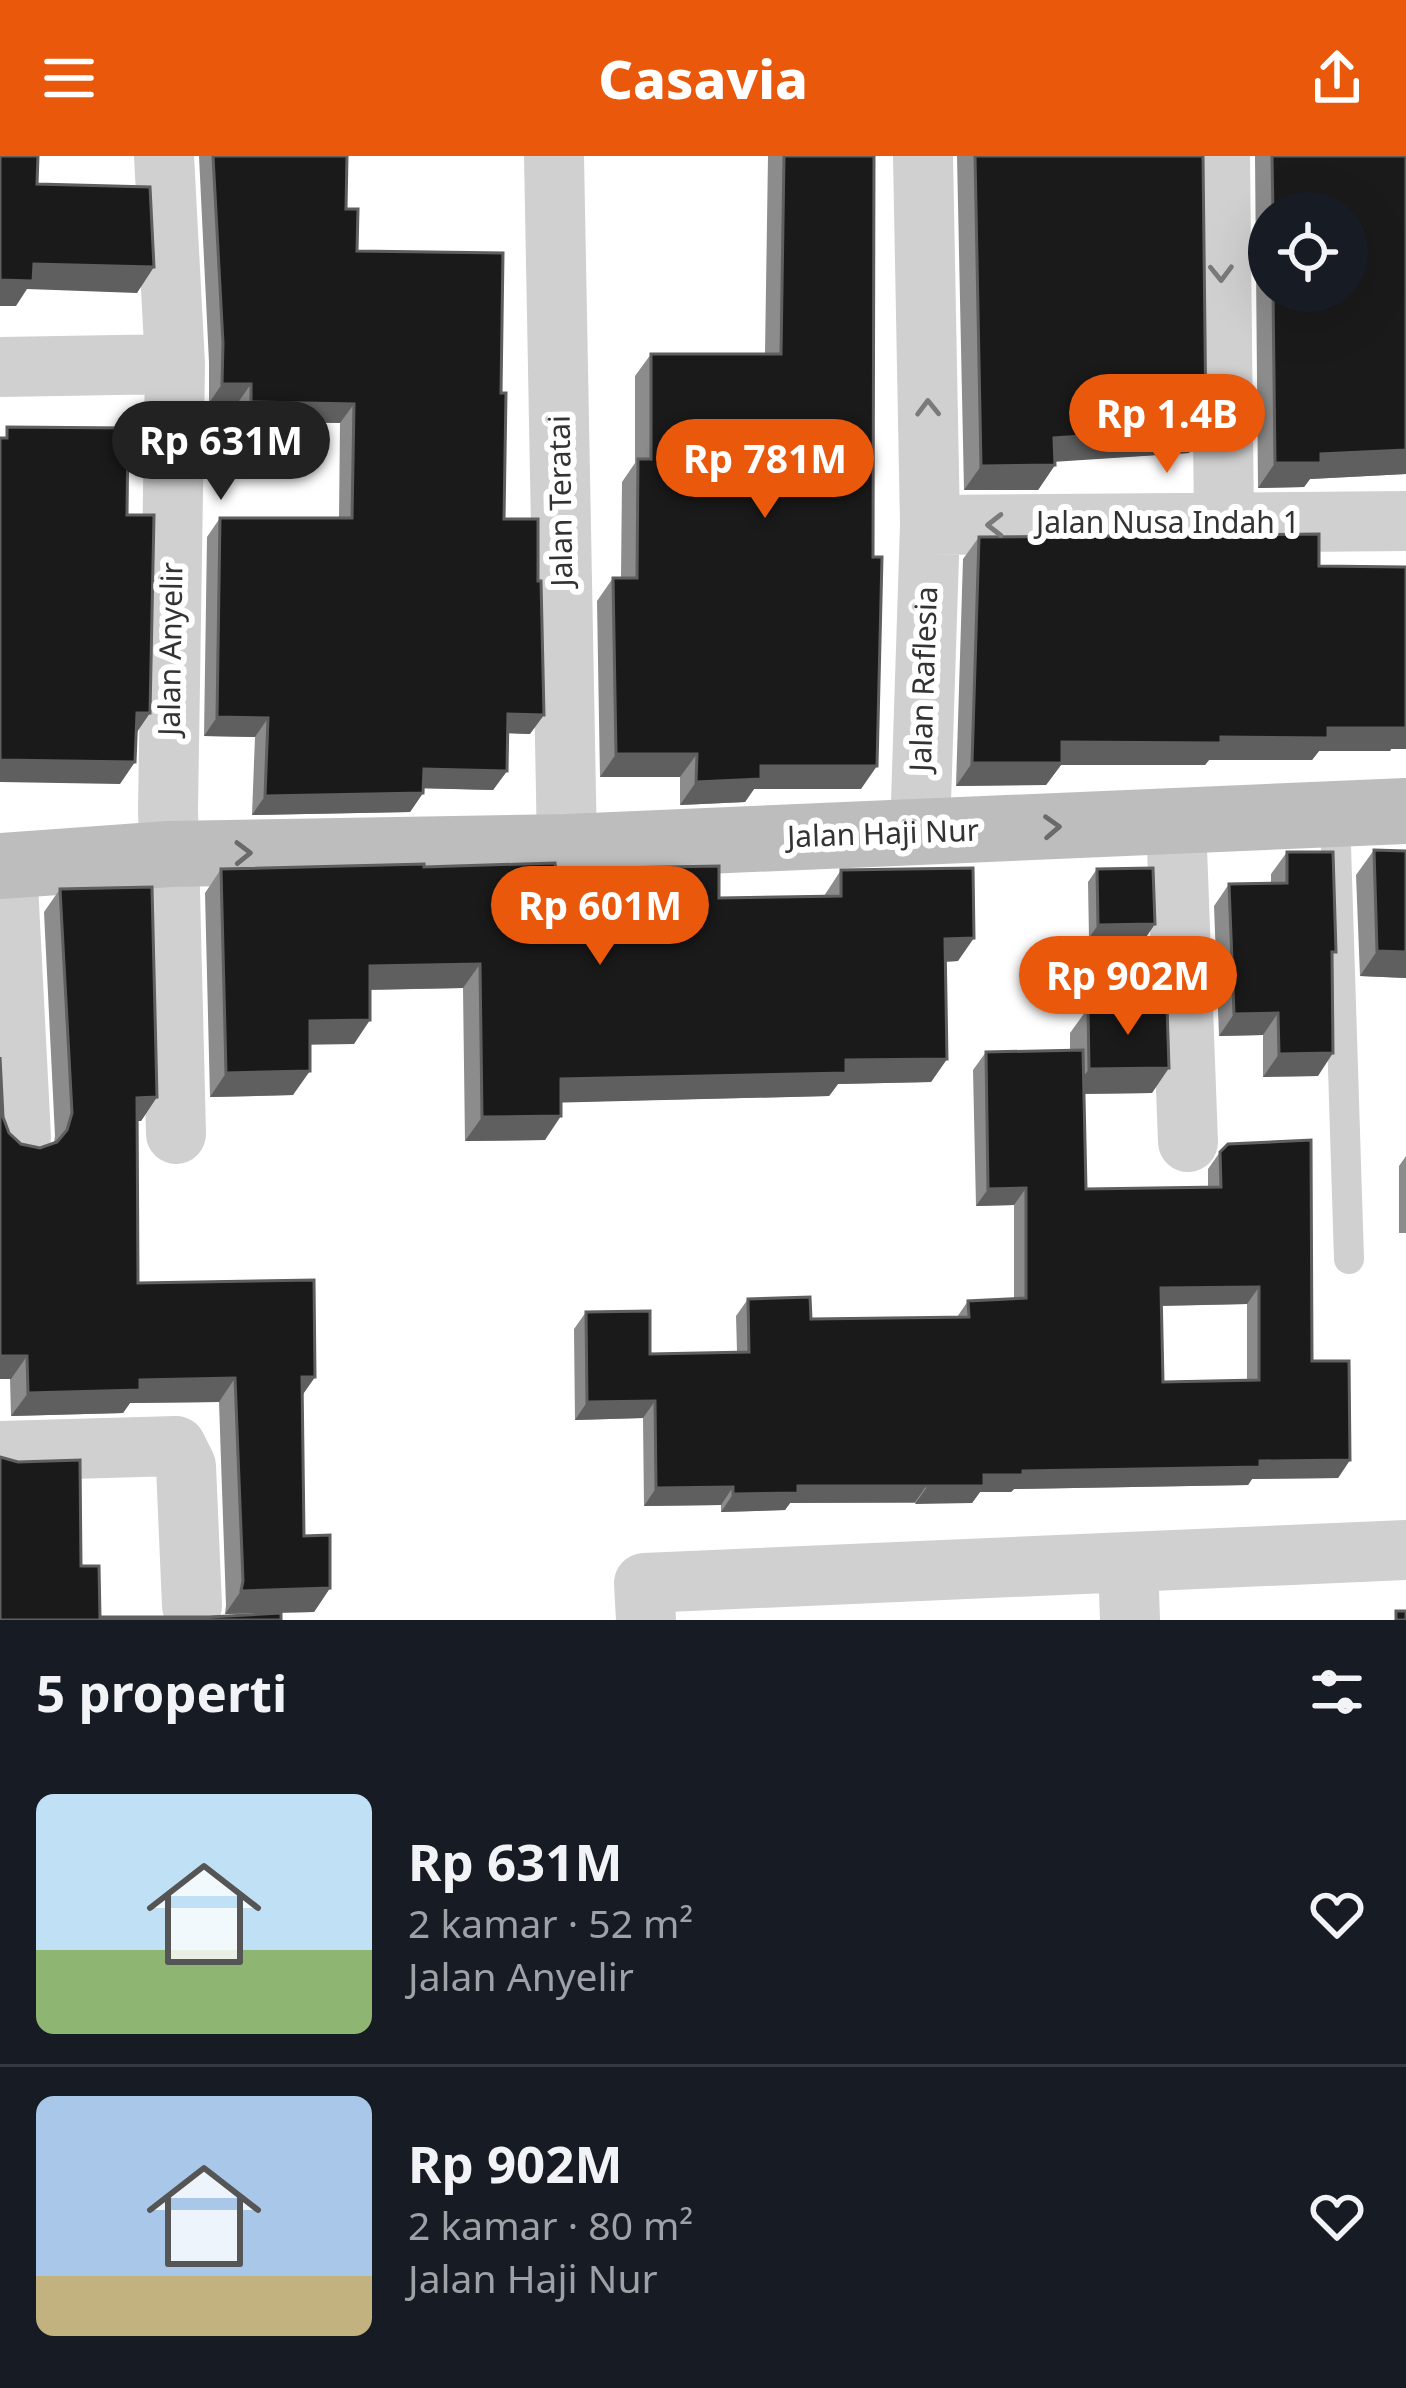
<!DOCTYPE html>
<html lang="id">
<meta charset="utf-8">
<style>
body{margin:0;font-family:"Noto Sans",sans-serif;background:#20242c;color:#f1f3f6;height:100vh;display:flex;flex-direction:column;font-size:45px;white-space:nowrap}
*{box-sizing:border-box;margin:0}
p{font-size:39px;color:#9ea1a6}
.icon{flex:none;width:66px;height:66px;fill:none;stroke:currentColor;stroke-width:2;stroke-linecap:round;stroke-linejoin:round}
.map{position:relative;height:1464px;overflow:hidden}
.side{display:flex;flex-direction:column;background:#171b24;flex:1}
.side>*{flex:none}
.controls{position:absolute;left:1248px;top:36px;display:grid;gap:24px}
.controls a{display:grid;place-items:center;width:120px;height:120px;border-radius:50%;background:#171b24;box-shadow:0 12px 48px #0002;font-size:60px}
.price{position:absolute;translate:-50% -102px;padding:0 27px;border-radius:42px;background:#ea580c;color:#fff;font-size:39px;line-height:78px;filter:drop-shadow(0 3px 6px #0008)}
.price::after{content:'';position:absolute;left:50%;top:72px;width:36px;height:27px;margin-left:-18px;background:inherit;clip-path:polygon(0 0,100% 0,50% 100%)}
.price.on{background:#222;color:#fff}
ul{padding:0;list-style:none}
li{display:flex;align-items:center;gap:36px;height:300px;padding:0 36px}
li+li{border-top:3px solid #363941}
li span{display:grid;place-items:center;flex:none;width:336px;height:240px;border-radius:18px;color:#555}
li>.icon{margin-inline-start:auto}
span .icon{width:144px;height:144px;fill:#fffc;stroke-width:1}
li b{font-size:51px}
h2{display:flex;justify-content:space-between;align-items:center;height:144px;padding:0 36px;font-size:51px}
header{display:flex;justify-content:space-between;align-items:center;height:156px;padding:0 36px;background:#ea580c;color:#fff;font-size:54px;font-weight:800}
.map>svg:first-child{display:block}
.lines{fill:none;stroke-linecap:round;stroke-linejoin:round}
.lane{stroke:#d0d0d0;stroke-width:30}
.street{stroke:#d0d0d0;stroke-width:60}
.secondary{stroke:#bdbdbd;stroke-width:66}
.wall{fill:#8c8c8c;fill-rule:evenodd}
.shaded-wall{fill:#5f5f5f}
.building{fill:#1a1a1a;stroke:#5f5f5f;stroke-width:3;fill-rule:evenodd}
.oneway{stroke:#7a7a7a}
.oneway2{stroke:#6a6a6a}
.labels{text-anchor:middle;stroke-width:12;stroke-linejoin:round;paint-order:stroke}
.street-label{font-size:30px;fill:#333;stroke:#fff}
</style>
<header><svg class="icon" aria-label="menu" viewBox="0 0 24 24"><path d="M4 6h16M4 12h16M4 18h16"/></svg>Casavia<svg class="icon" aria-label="share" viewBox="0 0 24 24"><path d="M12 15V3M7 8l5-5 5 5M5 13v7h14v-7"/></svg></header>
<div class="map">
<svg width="1406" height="1464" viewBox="0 0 1406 1464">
<rect width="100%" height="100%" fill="#fff"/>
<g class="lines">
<path class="lane" d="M 1335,658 L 1349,1103"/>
<path class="street" d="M 164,0 L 175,208 L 168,654 L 176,978
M 554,0 L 567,691
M 1220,0 L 1224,368
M 0,211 L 175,208
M 930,369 L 1406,365
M 1176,665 L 1188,986
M 920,677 L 930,369 L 923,0
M 7,709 L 21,981
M 0,1295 L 176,1290 L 186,1310 L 192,1450
M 1128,1406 L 1130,1464
M 646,1464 L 644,1427 L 1406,1394"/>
<path class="secondary" d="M 0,710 L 169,698 L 567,691 L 1406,655"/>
</g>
<path class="wall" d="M 199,0 L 347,0 L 346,53 L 357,95 L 501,237 L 504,363 L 530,578 L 508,577 L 507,615 L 493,634 L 423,632 L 423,637 L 410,656 L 252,659 L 255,581 L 204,580 L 207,381 L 220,362 L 339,362 L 340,267 L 237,265 L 237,248 L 209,247 L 209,206 Z
M 768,0 L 874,0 L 861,633 L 754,633 L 745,646 L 680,649 L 680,621 L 600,621 L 597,445 L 613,422 L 621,422 L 622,326 L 635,307 L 635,220 L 651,198 L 765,198 Z
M 957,0 L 1203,0 L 1206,272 L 1189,297 L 1055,305 L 1055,309 L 1038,334 L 964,334 Z
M 1255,0 L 1406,0 L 1406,318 L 1310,323 L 1304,331 L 1258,332 ZM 1269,57 L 1347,57 L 1347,135 L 1269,135 Z
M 979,381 L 1319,410 L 1391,593 L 1390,595 L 1319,595 L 1312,604 L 1209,604 L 1205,609 L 1061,609 L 1046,629 L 956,630 L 963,403 Z
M 1374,694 L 1406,822 L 1360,820 L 1356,719 Z
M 1287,696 L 1332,803 L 1318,920 L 1263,921 L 1263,879 L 1219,880 L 1214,750 L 1229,728 L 1271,727 L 1271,718 Z
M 424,711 L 556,713 L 719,742 L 824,740 L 841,714 L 958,805 L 946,806 L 947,903 L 931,926 L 838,928 L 829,940 L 561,946 L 545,984 L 465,985 L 463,832 L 370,834 L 354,888 L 310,888 L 293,939 L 210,941 L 205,737 L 221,713 Z
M 1097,713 L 1155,768 L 1146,781 L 1089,782 L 1088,726 Z
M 60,733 L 157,941 L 141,965 L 137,965 L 138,1127 L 315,1221 L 302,1239 L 304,1380 L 330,1432 L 314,1456 L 225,1458 L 226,1449 L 219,1246 L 130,1247 L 123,1257 L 11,1260 L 3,961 L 9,977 L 21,988 L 40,992 L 54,987 L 55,980 L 44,756 Z
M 1088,852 L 1152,937 L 1084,938 L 1086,1033 L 1208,1031 L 1208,1013 L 1220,996 L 1312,1205 L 1350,1304 L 1338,1322 L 1252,1323 L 1248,1329 L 1014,1333 L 1011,1336 L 980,1336 L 972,1347 L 790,1347 L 785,1354 L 721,1356 L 721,1349 L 644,1350 L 643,1262 L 575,1264 L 574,1173 L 586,1156 L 650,1198 L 737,1196 L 736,1160 L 748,1143 L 811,1163 L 957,1161 L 968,1145 L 1014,1143 L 1014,1049 L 976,1050 L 973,914 L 986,896 L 1070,894 L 1070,877 ZM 1247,1148 L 1247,1224 L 1163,1226 L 1162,1150 Z
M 1406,1000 L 1406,1077 L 1399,1077 L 1399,1010 Z"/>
<path class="shaded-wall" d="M 34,108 L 154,111 L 137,137 L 27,133 L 16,150 L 0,150 L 0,124 Z
M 222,228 L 251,228 L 237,248 L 209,247 Z
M 251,246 L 354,248 L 340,267 L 237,265 Z
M 1206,272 L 1189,297 L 1037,307 L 1054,282 Z
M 1406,294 L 1406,318 L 1310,323 L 1304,331 L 1258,332 L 1275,307 L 1321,298 Z
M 1055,309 L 1038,334 L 964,334 L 981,310 Z
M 137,557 L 150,557 L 135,579 Z
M 508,558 L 544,559 L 530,578 L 495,577 Z
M 217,561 L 268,562 L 255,581 L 204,580 Z
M 1406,570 L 1406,593 L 1391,593 L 1390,595 L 1319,595 L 1312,604 L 1209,604 L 1205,609 L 1061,609 L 1046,629 L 956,630 L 972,607 L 1062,586 L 1221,581 L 1328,572 Z
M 616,598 L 697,598 L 680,621 L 600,621 Z
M 0,604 L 135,606 L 120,628 L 0,626 Z
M 761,610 L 877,610 L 861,633 L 754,633 L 745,646 L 680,649 L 696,626 Z
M 424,613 L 507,615 L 493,634 L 410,632 Z
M 423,637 L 410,656 L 252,659 L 265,640 Z
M 1155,768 L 1146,781 L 1089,782 L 1098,769 Z
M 974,782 L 958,805 L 929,806 L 945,783 Z
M 1377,795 L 1406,796 L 1406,822 L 1360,820 Z
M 480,808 L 463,832 L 353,834 L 370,810 Z
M 1278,857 L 1263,879 L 1219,880 L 1234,858 Z
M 370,864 L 354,888 L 293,889 L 310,865 Z
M 1333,897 L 1318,920 L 1263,921 L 1279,898 Z
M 947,903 L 931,926 L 838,928 L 829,940 L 544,947 L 561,923 L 846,904 Z
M 1169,912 L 1152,937 L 1071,938 L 1089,913 Z
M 310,915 L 293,939 L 210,941 L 226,917 Z
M 157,941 L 141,965 L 120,965 L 137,942 Z
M 561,960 L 545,984 L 465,985 L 482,961 Z
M 1026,1032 L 1014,1049 L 976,1050 L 988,1033 Z
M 1259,1131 L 1247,1148 L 1149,1150 L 1161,1132 Z
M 0,1200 L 27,1200 L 11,1223 L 0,1223 Z
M 302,1221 L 315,1221 L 299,1244 Z
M 235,1222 L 219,1246 L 130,1247 L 123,1257 L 11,1260 L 28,1237 L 140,1224 Z
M 655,1245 L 643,1262 L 575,1264 L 587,1246 Z
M 1350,1304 L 1338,1322 L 1252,1323 L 1248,1329 L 1014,1333 L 1011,1336 L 980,1336 L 972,1347 L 915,1348 L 927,1331 L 984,1319 L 1023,1315 L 1260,1305 Z
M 927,1329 L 915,1346 L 790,1347 L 785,1354 L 721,1356 L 733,1338 L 798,1330 Z
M 733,1331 L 721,1349 L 644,1350 L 656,1332 Z
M 330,1432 L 314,1456 L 225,1458 L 241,1435 Z"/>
<path class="building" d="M 0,0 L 38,0 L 37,28 L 150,31 L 154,111 L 34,108 L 33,125 L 0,124 Z
M 213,0 L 347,0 L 346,53 L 358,53 L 357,95 L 503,97 L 501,237 L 506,237 L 504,363 L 538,363 L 538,425 L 541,425 L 544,559 L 508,558 L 507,615 L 424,613 L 423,637 L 265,640 L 268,562 L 217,561 L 220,362 L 352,362 L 354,248 L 251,246 L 251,228 L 222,228 L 223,187 Z
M 784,0 L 874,0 L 873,401 L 882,401 L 877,610 L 761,610 L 761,623 L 696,626 L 697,598 L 616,598 L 613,422 L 637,422 L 638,303 L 651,303 L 651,198 L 781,198 Z
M 975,0 L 1203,0 L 1206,272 L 1054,282 L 1055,309 L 981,310 Z
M 1272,0 L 1406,0 L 1406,294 L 1321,298 L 1321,307 L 1275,307 L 1273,135 L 1347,135 L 1347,57 L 1273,57 Z
M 7,271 L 128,272 L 127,359 L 154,359 L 150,557 L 137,557 L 135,606 L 0,604 L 0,282 L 7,282 Z
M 1319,378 L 1319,410 L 1406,411 L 1406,572 L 1328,572 L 1328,582 L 1221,581 L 1221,587 L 1062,586 L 1062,607 L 972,607 L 979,381 Z
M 1374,694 L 1406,695 L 1406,796 L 1377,795 Z
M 1287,696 L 1333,696 L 1336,796 L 1332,796 L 1333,897 L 1279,898 L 1278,857 L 1234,858 L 1229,728 L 1287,727 Z
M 555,707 L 556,713 L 719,710 L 719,742 L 841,740 L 841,714 L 973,712 L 974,782 L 945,783 L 947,903 L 846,904 L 846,917 L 561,923 L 561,960 L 482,961 L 480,808 L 370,810 L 370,864 L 310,865 L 310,915 L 226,917 L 221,713 L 424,708 L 424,711 Z
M 1153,712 L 1155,768 L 1098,769 L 1097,713 Z
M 152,731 L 157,941 L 137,942 L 138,1127 L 314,1124 L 315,1221 L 302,1221 L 304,1380 L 330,1379 L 330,1432 L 241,1435 L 243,1425 L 235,1222 L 140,1224 L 140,1234 L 28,1237 L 27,1200 L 0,1200 L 0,901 L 3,961 L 9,977 L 21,988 L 40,992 L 57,986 L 67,974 L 72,957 L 60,733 Z
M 1167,850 L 1169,912 L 1089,913 L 1088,852 Z
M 1083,894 L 1086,1033 L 1221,1031 L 1220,996 L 1228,988 L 1311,984 L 1312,1205 L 1349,1205 L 1350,1304 L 1260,1305 L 1260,1311 L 1023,1315 L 1023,1319 L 984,1319 L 984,1330 L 798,1330 L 798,1337 L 733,1338 L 733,1331 L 656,1332 L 655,1245 L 587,1246 L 586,1156 L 650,1155 L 650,1198 L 749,1196 L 748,1143 L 810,1141 L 811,1163 L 969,1161 L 968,1145 L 1026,1142 L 1026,1032 L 988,1033 L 986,896 ZM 1259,1131 L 1259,1224 L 1163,1226 L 1161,1132 Z
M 0,1301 L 18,1306 L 80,1304 L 81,1410 L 99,1410 L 100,1461 L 209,1461 L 281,1457 L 281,1464 L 0,1464 Z
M 1396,1455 L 1406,1455 L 1406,1464 L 1396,1464 Z"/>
<defs><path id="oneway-chevron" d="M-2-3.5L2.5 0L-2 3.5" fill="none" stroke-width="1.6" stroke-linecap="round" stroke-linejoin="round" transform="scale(3)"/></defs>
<g class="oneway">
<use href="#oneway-chevron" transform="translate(1221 117) rotate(89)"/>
<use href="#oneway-chevron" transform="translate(928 252) rotate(-91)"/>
<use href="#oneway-chevron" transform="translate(995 369) rotate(180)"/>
</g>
<g class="oneway2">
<use href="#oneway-chevron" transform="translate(1052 671) rotate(-3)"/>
<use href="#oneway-chevron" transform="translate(243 697) rotate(-1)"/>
</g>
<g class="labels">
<g class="street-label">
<text transform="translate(561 345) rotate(-91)" y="10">Jalan Teratai</text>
<text x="1168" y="377">Jalan Nusa Indah 1</text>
<text transform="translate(171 493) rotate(-89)" y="10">Jalan Anyelir</text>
<text transform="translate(924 523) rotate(-88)" y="10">Jalan Raflesia</text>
<text transform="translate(883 678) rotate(-2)" y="10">Jalan Haji Nur</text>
</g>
</g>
</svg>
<div class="controls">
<a><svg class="icon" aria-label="locate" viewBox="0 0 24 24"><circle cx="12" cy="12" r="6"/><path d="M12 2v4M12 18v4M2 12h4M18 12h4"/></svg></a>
</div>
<b class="price" style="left:1167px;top:320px">Rp 1.4B</b>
<b class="price on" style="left:221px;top:347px">Rp 631M</b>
<b class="price" style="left:765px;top:365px">Rp 781M</b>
<b class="price" style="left:600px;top:812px">Rp 601M</b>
<b class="price" style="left:1128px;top:882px">Rp 902M</b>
</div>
<section class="side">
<h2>5 properti<svg class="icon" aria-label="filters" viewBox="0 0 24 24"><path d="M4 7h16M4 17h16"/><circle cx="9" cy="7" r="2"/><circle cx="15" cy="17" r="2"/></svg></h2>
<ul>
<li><span style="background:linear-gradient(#bfe0f5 65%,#8fb573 0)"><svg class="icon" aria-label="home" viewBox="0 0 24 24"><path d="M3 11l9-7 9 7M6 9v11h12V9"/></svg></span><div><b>Rp 631M</b><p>2 kamar · 52 m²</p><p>Jalan Anyelir</p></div><svg class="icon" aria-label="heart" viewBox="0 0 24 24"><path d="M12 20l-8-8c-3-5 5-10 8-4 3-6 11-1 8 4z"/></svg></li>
<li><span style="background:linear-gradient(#a9c7e8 75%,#c2b280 0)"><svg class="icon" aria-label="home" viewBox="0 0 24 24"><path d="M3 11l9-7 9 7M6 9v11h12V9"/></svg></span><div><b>Rp 902M</b><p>2 kamar · 80 m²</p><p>Jalan Haji Nur</p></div><svg class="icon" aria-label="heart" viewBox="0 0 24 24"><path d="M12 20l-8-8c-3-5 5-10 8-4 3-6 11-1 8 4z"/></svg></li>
</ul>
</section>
